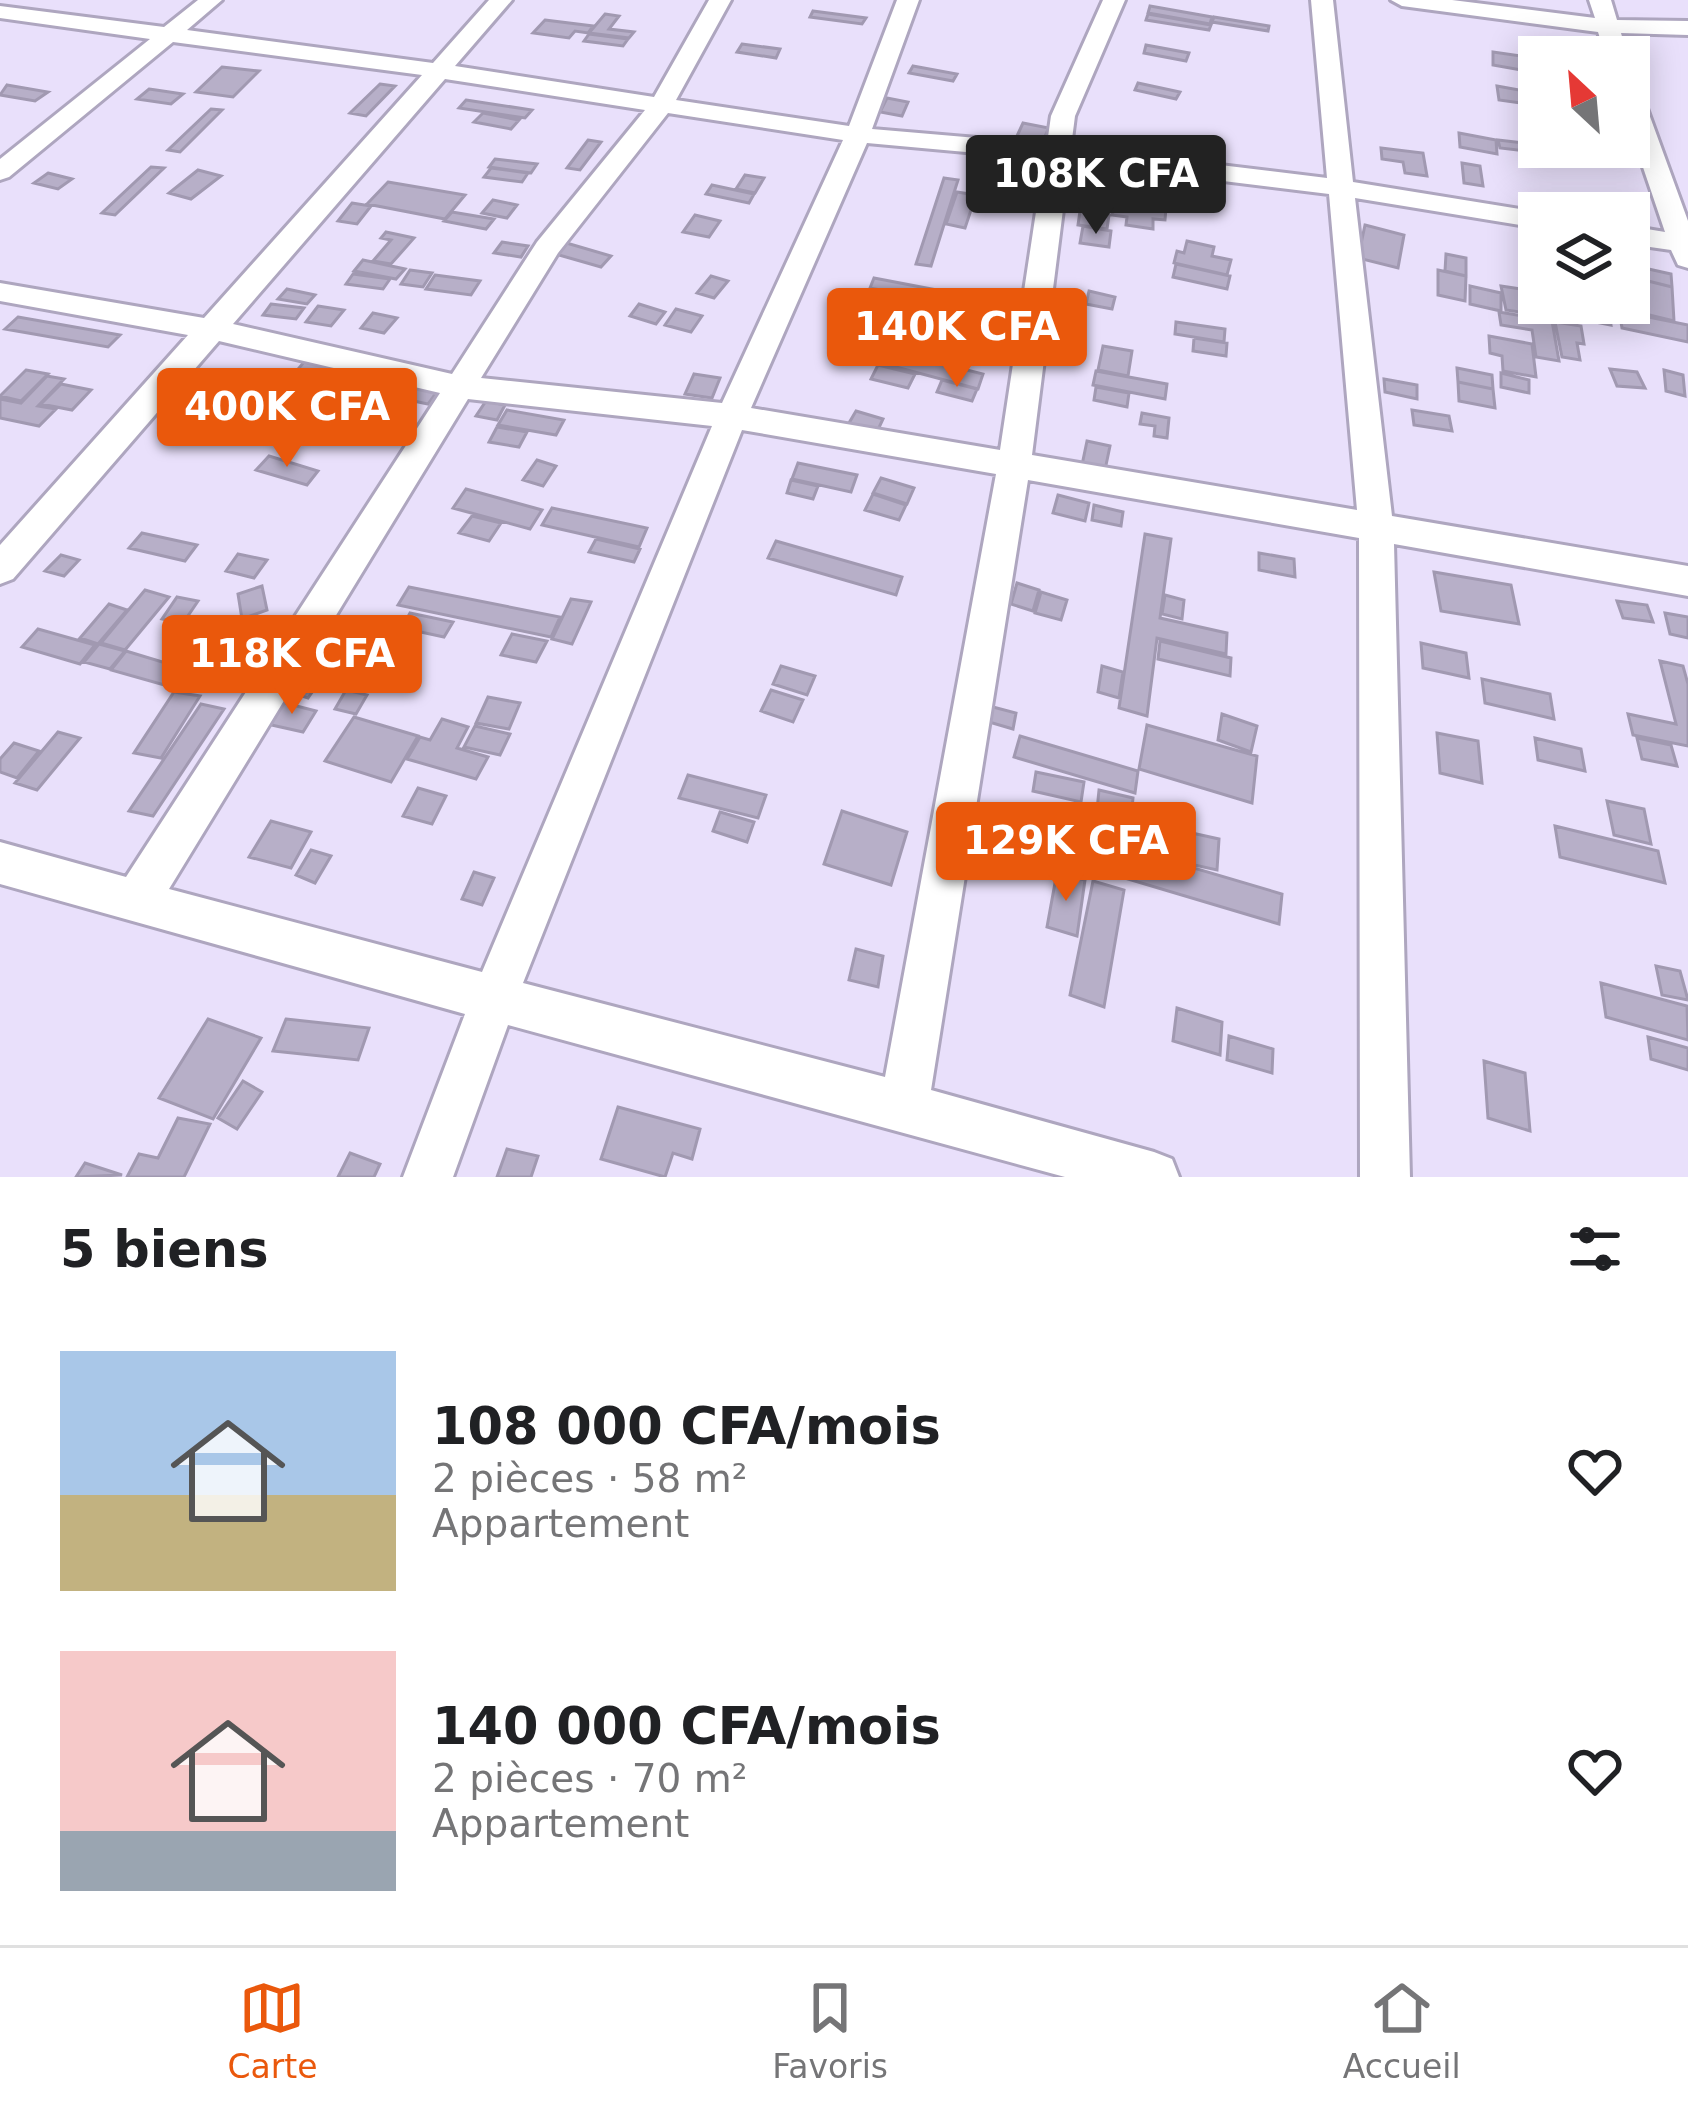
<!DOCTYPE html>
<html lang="fr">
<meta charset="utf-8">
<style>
body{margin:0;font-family:"DejaVu Sans",sans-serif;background:#f2f2f2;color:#202124;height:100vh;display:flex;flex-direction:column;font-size:45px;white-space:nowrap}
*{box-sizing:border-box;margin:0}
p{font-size:39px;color:#757577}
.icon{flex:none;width:66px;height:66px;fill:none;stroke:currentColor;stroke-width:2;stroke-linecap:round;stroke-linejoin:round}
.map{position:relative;height:1177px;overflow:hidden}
.side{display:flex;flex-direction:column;background:#fff;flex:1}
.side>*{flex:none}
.needle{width:78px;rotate:334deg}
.fabs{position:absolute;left:1518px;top:36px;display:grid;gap:24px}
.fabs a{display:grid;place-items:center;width:132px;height:132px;border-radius:0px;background:#fff;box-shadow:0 6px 30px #0003;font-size:60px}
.price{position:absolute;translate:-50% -102px;padding:0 27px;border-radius:12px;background:#ea580c;color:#fff;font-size:39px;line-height:78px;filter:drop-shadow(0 3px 6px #0008)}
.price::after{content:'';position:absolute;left:50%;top:72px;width:36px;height:27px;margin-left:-18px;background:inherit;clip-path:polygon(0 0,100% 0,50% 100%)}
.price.active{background:#222;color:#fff}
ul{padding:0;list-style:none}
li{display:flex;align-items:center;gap:36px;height:300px;padding:0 60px}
li span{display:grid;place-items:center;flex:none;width:336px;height:240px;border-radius:0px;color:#555}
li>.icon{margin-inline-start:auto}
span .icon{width:144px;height:144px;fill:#fffc;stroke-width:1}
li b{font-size:51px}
h2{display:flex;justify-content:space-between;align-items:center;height:144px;padding:0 60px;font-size:51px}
.tab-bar{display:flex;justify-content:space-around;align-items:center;height:168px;border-top:3px solid #e0e0e0;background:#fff;font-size:33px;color:#757577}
.tab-bar a{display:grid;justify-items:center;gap:6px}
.tab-bar .active{color:#ea580c}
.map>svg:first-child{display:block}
.building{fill:#b7afc8;stroke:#a199b1;stroke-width:3}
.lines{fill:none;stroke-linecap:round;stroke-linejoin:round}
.street-casing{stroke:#aea6bf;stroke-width:6}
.street{fill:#fff;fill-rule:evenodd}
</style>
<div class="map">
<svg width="1688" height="1177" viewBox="0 0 1688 1177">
<rect width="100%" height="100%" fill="#e9e0fb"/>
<path class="building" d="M 1150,6 L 1212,17 L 1210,24 L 1148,13 Z
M 813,11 L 866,18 L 862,24 L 810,17 Z
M 605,14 L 619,16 L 609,29 L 634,32 L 629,38 L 589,33 Z
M 1148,14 L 1211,25 L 1209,30 L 1146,20 Z
M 1214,17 L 1269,26 L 1268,31 L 1212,22 Z
M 545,20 L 593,26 L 588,33 L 575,31 L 569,38 L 533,33 Z
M 589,34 L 628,39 L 623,46 L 584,41 Z
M 742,44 L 780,49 L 776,58 L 737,52 Z
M 1146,45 L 1189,53 L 1186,61 L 1144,53 Z
M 1493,52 L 1521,56 L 1521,70 L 1493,65 Z
M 913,66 L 957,74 L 953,81 L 909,73 Z
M 222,67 L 259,71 L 233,97 L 196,92 Z
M 1138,83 L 1180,92 L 1176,99 L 1135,90 Z
M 380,84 L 395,86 L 366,116 L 350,113 Z
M 7,85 L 48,92 L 35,101 L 0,95 Z
M 1497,86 L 1525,91 L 1527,104 L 1499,100 Z
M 149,89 L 156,90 L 183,94 L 171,104 L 137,99 Z
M 887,98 L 908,102 L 902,116 L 880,112 Z
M 466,100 L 532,110 L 525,118 L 459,108 Z
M 211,109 L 222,110 L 180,152 L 168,150 Z
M 483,113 L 519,120 L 511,129 L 474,122 Z
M 1023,123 L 1049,128 L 1043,141 L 1017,136 Z
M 1459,133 L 1496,140 L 1497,154 L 1460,147 Z
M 588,140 L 601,142 L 580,170 L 567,168 Z
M 1498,140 L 1565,148 L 1567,156 L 1500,148 Z
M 1381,148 L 1423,153 L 1427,176 L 1405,173 L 1403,162 L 1382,159 Z
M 495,159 L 537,164 L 531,173 L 489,167 Z
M 1462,163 L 1480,166 L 1483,186 L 1464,183 Z
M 151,167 L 164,168 L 115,215 L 102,213 Z
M 491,168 L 528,173 L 522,182 L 484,177 Z
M 198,170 L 221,176 L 191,199 L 169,193 Z
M 48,173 L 72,179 L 58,189 L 34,183 Z
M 745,175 L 764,178 L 755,193 L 736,189 Z
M 944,178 L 958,180 L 931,266 L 916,264 Z
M 388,182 L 465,195 L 445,219 L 367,204 Z
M 712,185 L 754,194 L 749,203 L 706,194 Z
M 1116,189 L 1167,196 L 1165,220 L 1153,219 L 1153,229 L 1126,225 L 1127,217 L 1112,215 Z
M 957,192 L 976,195 L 965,228 L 946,224 Z
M 493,200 L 517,205 L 507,218 L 482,213 Z
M 352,203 L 371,206 L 357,224 L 338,221 Z
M 1080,211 L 1109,215 L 1107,229 L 1078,225 Z
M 452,212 L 494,219 L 486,229 L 444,221 Z
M 695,215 L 720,221 L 709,237 L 683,232 Z
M 1365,225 L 1404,235 L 1398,268 L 1358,258 Z
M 1083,226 L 1111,231 L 1109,247 L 1080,243 Z
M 386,232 L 414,238 L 391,264 L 373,261 L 391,240 L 381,238 Z
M 1187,241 L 1214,247 L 1212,256 L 1231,260 L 1227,275 L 1174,263 L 1177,251 L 1184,253 Z
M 502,242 L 528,246 L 521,257 L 494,253 Z
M 563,242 L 611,256 L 601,267 L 552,253 Z
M 1446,254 L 1466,258 L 1466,276 L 1445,271 Z
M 363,260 L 405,269 L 396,279 L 354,271 Z
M 1176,264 L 1230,276 L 1227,289 L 1173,277 Z
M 1635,266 L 1671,274 L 1672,287 L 1636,278 Z
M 410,270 L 432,273 L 423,287 L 401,284 Z
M 1438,270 L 1466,276 L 1465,301 L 1438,295 Z
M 353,274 L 390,279 L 383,289 L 346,284 Z
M 435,275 L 480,281 L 471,295 L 426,289 Z
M 711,276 L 728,281 L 714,298 L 697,293 Z
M 874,278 L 968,296 L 965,306 L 870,288 Z
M 1636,278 L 1672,287 L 1674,321 L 1637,312 Z
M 1470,286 L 1501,293 L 1501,311 L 1470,304 Z
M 1501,286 L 1527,290 L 1533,314 L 1506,310 Z
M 287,289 L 315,295 L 307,304 L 278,299 Z
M 1531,290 L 1539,292 L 1539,303 L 1567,303 L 1569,316 L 1534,310 Z
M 1089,291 L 1115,297 L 1112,309 L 1086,304 Z
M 920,298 L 948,304 L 943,317 L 914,310 Z
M 1569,303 L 1609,311 L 1611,325 L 1570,317 Z
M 271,304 L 304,308 L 296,319 L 263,315 Z
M 639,304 L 665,312 L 656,324 L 630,316 Z
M 318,306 L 344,310 L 331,326 L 306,322 Z
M 676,309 L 702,316 L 691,332 L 665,325 Z
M 1619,311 L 1688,325 L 1688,342 L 1622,328 Z
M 1499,312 L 1552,321 L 1559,361 L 1536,357 L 1532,330 L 1501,325 Z
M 373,313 L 397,318 L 384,333 L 361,328 Z
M 18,317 L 120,335 L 108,347 L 5,329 Z
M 1176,322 L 1225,329 L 1224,342 L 1175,334 Z
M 1555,322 L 1581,326 L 1584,344 L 1577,343 L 1580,360 L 1562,357 Z
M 865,331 L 891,338 L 886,348 L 859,342 Z
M 1489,336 L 1532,344 L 1536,377 L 1503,371 L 1502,356 L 1490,353 Z
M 1194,338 L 1227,343 L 1226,356 L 1193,351 Z
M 861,344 L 884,350 L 878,363 L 853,357 Z
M 1103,346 L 1132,351 L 1128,376 L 1098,370 Z
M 887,350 L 983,374 L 978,389 L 881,363 Z
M 304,362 L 329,366 L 314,386 L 288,381 Z
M 878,365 L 915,374 L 908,388 L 871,379 Z
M 1457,368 L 1492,375 L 1493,389 L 1458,382 Z
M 1610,369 L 1637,372 L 1645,388 L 1617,386 Z
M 26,370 L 48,374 L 21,401 L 0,396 Z
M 1664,370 L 1683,375 L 1685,396 L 1666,391 Z
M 1096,371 L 1167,384 L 1165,399 L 1093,385 Z
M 1501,373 L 1529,380 L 1529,393 L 1501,387 Z
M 694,374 L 720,378 L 712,398 L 685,394 Z
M 47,376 L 64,379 L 38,406 L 56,409 L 39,426 L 0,418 L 0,399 L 21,403 Z
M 262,377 L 286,379 L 275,395 L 251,393 Z
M 377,377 L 438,390 L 428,404 L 366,391 Z
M 1384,379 L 1417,385 L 1417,399 L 1385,392 Z
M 942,380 L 977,389 L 972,401 L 937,392 Z
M 1458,382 L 1493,389 L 1495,408 L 1459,401 Z
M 61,384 L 91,390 L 72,410 L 41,404 Z
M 1096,387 L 1129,393 L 1127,407 L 1094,400 Z
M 486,401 L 505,405 L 497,420 L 476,416 Z
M 507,410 L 564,420 L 556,435 L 498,425 Z
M 1412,410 L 1449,416 L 1452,431 L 1414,425 Z
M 856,411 L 883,419 L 877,432 L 849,423 Z
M 1142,413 L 1169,418 L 1167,438 L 1154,436 L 1155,426 L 1140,424 Z
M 241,415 L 264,421 L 247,441 L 224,435 Z
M 497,427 L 527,432 L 519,447 L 489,442 Z
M 1087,441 L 1110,446 L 1105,470 L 1082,465 Z
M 269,456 L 318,471 L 307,485 L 256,470 Z
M 537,460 L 556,466 L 543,486 L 523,480 Z
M 798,463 L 857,475 L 851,492 L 792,479 Z
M 881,478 L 914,488 L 907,504 L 873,493 Z
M 791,480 L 818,486 L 813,499 L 787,493 Z
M 466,489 L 542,510 L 530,529 L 453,508 Z
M 873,494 L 906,505 L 899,520 L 865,510 Z
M 1058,495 L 1089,503 L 1085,521 L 1053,513 Z
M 1094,505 L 1123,512 L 1121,526 L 1092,520 Z
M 552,508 L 647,528 L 639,547 L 542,525 Z
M 472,516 L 501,523 L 489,541 L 459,533 Z
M 142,533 L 197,545 L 185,561 L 129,548 Z
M 1145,534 L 1171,539 L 1160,618 L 1227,633 L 1226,654 L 1157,638 L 1147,716 L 1119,708 Z
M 596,539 L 640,549 L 634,562 L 589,552 Z
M 776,541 L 902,577 L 896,595 L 768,558 Z
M 1259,553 L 1294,559 L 1295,577 L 1259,570 Z
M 238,554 L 267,560 L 254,578 L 226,571 Z
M 61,555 L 79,560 L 64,576 L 45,571 Z
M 1434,572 L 1511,585 L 1519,624 L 1441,611 Z
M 1017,583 L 1039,590 L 1033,611 L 1011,604 Z
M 262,586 L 267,610 L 242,619 L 238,594 Z
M 409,587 L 560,617 L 551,637 L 398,605 Z
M 145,590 L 169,597 L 125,650 L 101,643 Z
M 1041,592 L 1067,600 L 1061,620 L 1035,613 Z
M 1165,595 L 1184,600 L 1182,619 L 1162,614 Z
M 177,597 L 198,601 L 183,623 L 162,619 Z
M 571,599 L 591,602 L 572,644 L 552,639 Z
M 1617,601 L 1647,605 L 1653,622 L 1623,618 Z
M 109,604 L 127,610 L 98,644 L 80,638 Z
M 410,613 L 453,622 L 444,637 L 402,628 Z
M 1665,613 L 1688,617 L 1688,638 L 1670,634 Z
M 38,629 L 95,645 L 80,664 L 22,647 Z
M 512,634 L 547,641 L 536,662 L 501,655 Z
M 1160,641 L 1231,658 L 1230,676 L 1158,659 Z
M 1421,643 L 1466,653 L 1469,678 L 1423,668 Z
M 99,644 L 125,651 L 110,669 L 84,662 Z
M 126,651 L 189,670 L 175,688 L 111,670 Z
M 311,659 L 331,665 L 308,698 L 289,692 Z
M 1660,661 L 1683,666 L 1688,684 L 1688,746 L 1633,735 L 1628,714 L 1676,724 Z
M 781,666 L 815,676 L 807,695 L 773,684 Z
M 1102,666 L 1123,672 L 1119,698 L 1098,692 Z
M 1482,679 L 1550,694 L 1554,719 L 1485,703 Z
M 346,690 L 367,695 L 356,714 L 335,709 Z
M 771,690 L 803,700 L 793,722 L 761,711 Z
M 174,692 L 200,696 L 161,758 L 134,753 Z
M 488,697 L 520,703 L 509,729 L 476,723 Z
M 281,702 L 316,711 L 303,732 L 267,724 Z
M 201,704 L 224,709 L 153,816 L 129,811 Z
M 993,707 L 1016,713 L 1013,729 L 989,722 Z
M 1222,714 L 1257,726 L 1251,752 L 1218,740 Z
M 354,717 L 418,736 L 391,782 L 325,761 Z
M 442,719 L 468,727 L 457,748 L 488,757 L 476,779 L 407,759 L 420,737 L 430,740 Z
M 1147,725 L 1257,756 L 1252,803 L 1139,769 Z
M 475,726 L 510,734 L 500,755 L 464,747 Z
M 58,732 L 80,738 L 37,790 L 15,783 Z
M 1437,733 L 1478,741 L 1482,783 L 1440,773 Z
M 1020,736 L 1138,771 L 1135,793 L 1014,757 Z
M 1535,738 L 1581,749 L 1585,771 L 1538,760 Z
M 1637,738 L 1671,745 L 1677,766 L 1642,759 Z
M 14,743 L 39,751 L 17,778 L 0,772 L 0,759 Z
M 1036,772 L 1084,782 L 1081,802 L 1033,791 Z
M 688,775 L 766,795 L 758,818 L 679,798 Z
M 418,788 L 446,796 L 432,824 L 403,816 Z
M 1099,790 L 1133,798 L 1131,819 L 1097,810 Z
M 1607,801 L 1644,809 L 1651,844 L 1614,835 Z
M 842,811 L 907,832 L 891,885 L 824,864 Z
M 720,812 L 754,822 L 747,842 L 713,831 Z
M 271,821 L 311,832 L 291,868 L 249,857 Z
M 1555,826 L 1658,851 L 1665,883 L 1560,857 Z
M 1165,827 L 1219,839 L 1217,870 L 1163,858 Z
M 1126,848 L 1282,894 L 1279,924 L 1121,877 Z
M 311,850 L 331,856 L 315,883 L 296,875 Z
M 474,872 L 494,878 L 482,905 L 462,899 Z
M 1057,872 L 1085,880 L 1077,936 L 1047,927 Z
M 1093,881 L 1124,890 L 1104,1007 L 1070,995 Z
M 856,949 L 883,956 L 878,987 L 849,980 Z
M 1656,966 L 1680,971 L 1688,1000 L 1662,995 Z
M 1601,983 L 1687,1006 L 1688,1040 L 1606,1017 Z
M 1177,1008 L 1222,1022 L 1220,1055 L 1173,1041 Z
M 208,1019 L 261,1038 L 213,1119 L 159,1098 Z
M 286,1019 L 369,1028 L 358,1060 L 273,1051 Z
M 1229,1036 L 1273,1049 L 1272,1073 L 1227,1060 Z
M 1648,1037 L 1688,1048 L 1688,1070 L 1651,1059 Z
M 1484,1061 L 1525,1073 L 1530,1131 L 1488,1118 Z
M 243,1081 L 262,1092 L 237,1129 L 218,1118 Z
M 618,1107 L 700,1129 L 692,1159 L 673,1153 L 665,1177 L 601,1159 Z
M 178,1118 L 210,1124 L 184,1177 L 127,1177 L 139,1154 L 158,1158 Z
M 507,1149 L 538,1156 L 531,1177 L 497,1177 Z
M 350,1153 L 380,1164 L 374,1177 L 338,1177 Z
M 85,1163 L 122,1175 L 76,1177 Z"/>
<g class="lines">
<g class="street-casing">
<path id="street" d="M 198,0 L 222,0 L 187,30 L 433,63 L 489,0 L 512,0 L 455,66 L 654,97 L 709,0 L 731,0 L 676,100 L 849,126 L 897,0 L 919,0 L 872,129 L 1047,144 L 1051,116 L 1103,0 L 1125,0 L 1075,116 L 1071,147 L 1327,178 L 1311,0 L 1333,0 L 1353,182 L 1544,213 L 1539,213 L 1539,228 L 1355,198 L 1392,516 L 1688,566 L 1688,596 L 1394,544 L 1410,1177 L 1360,1177 L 1359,538 L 1028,480 L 931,1090 L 1154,1152 L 1172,1159 L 1179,1177 L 1065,1177 L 508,1025 L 453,1177 L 403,1177 L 465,1014 L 0,884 L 0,842 L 126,877 L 440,393 L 219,341 L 13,579 L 0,584 L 0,545 L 188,335 L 0,301 L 0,283 L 204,318 L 422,75 L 173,42 L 9,177 L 0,180 L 0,159 L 150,39 L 0,18 L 0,6 L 164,27 ZM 445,79 L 645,110 L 537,242 L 452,374 L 233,324 ZM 668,113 L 843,140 L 722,403 L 481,378 L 558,253 ZM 867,143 L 1044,159 L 1000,450 L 751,408 ZM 1069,162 L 1329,194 L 1357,510 L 1032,455 ZM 468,399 L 712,426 L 482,972 L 169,889 ZM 742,430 L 996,474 L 885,1077 L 523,983 Z
M 1391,0 L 1452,0 L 1595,18 L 1589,0 L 1611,0 L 1617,20 L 1688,21 L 1688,35 L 1621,33 L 1628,57 L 1606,57 L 1598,32 L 1402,6 Z
M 1629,85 L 1641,92 L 1688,221 L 1688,268 L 1678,265 L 1671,250 L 1629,244 L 1629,226 L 1665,232 L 1629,126 Z"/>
</g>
<use href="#street" class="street"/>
</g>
</svg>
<div class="fabs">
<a><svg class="needle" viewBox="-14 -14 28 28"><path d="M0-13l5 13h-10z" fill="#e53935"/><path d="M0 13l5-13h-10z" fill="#757577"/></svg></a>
<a><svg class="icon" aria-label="layers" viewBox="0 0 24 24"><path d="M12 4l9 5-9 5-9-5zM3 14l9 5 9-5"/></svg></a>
</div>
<b class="price active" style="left:1096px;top:237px">108K CFA</b>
<b class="price" style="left:957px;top:390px">140K CFA</b>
<b class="price" style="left:287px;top:470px">400K CFA</b>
<b class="price" style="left:292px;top:717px">118K CFA</b>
<b class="price" style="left:1066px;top:904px">129K CFA</b>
</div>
<section class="side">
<h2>5 biens<svg class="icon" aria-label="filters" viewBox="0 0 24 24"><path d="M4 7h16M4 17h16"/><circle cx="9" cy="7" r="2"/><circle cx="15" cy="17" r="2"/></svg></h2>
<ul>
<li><span style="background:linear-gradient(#a9c7e8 60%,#c2b280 0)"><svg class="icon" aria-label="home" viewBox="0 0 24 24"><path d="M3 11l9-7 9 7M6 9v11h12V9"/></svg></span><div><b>108 000 CFA/mois</b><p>2 pièces · 58 m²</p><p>Appartement</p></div><svg class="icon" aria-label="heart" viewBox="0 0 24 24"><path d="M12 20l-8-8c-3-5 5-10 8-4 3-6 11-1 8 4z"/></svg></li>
<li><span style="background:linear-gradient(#f6c9c9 75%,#9aa5b1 0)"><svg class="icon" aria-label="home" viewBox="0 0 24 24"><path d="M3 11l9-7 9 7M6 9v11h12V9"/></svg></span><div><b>140 000 CFA/mois</b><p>2 pièces · 70 m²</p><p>Appartement</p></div><svg class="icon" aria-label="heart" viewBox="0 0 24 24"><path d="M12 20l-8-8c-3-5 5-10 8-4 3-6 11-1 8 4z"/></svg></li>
</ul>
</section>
<nav class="tab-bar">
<a class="active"><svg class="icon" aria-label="map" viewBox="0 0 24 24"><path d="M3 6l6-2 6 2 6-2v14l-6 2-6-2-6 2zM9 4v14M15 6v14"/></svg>Carte</a>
<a><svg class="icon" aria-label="saved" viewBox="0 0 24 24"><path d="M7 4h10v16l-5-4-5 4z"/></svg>Favoris</a>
<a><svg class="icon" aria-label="home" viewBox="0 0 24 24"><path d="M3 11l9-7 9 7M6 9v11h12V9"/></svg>Accueil</a>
</nav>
